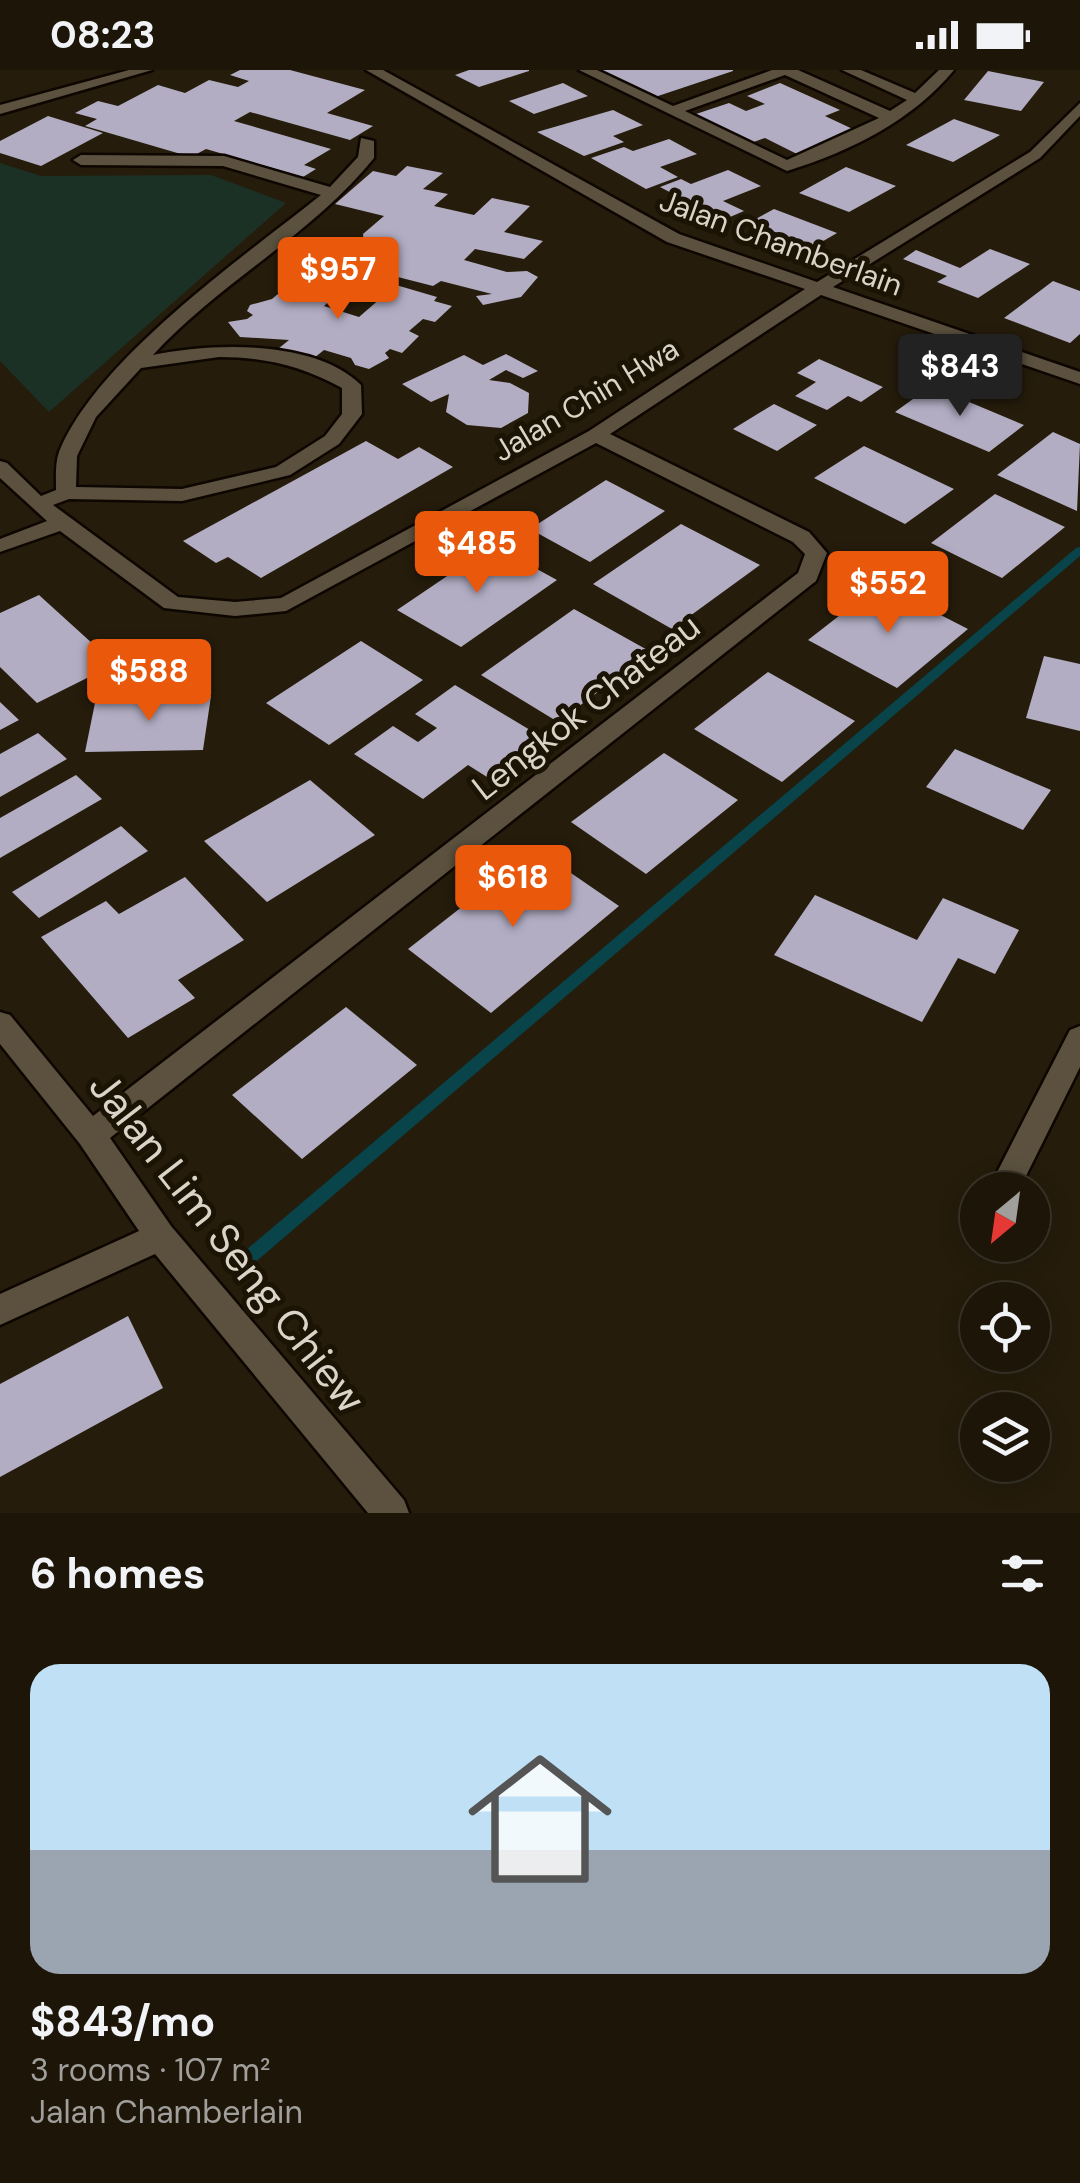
<!DOCTYPE html>
<meta charset="utf-8">
<style>
body{margin:0;font-family:"DM Sans",sans-serif;background:#292216;color:#f1f3f6;height:100vh;display:flex;flex-direction:column;font-size:38px;white-space:nowrap}
*{box-sizing:border-box;margin:0}
p{font-size:32px;color:#a09f9c}
.icon{flex:none;width:55px;height:55px;fill:none;stroke:currentColor;stroke-width:2;stroke-linecap:round;stroke-linejoin:round}
.map{position:relative;height:1443px;overflow:hidden}
.drawer{display:flex;flex-direction:column;background:#1c1508;flex:1}
.drawer>*{flex:none}
.needle{width:65px;rotate:209deg}
.tools{position:absolute;left:960px;top:1102px;display:grid;gap:20px}
.tools a{display:grid;place-items:center;width:90px;height:90px;border-radius:50%;background:#1c1508;box-shadow:0 5px 25px #0003,0 0 0 2px #3a3429;font-size:50px}
.price{position:absolute;translate:-50% -85px;padding:0 22px;border-radius:10px;background:#ea580c;color:#fff;font-size:32px;line-height:65px;filter:drop-shadow(0 2px 5px #0008)}
.price::after{content:'';position:absolute;left:50%;top:60px;width:30px;height:22px;margin-left:-15px;background:inherit;clip-path:polygon(0 0,100% 0,50% 100%)}
.price.on{background:#222;color:#fff}
ul{padding:0;list-style:none}
li{display:grid;align-content:center;gap:20px;height:530px;padding:0 30px}
li+li{border-top:2px solid #3a3429}
li span{display:grid;place-items:center;height:310px;border-radius:30px;color:#555}
li>.icon{margin-inline-start:auto}
span .icon{width:180px;height:180px;fill:#fffc;stroke-width:1}
li b{font-size:42px}
h2{display:flex;justify-content:space-between;align-items:center;height:120px;padding:0 30px;font-size:42px}
.status{display:flex;justify-content:space-between;align-items:center;height:70px;padding:0 50px;background:#1c1508;direction:ltr}
.status svg{height:28px;fill:currentColor}
.map>svg:first-child{display:block}
.green{fill:#1c3126}
.lines{fill:none;stroke-linecap:round;stroke-linejoin:round}
.stream{fill:#084449;fill-rule:evenodd}
.building{fill:#b2adc3}
.minor-casing{stroke:#0e0600;stroke-width:5}
.minor{fill:#5b513e;fill-rule:evenodd}
.labels{text-anchor:middle;stroke-width:10;stroke-linejoin:round;paint-order:stroke}
.far-street-label{font-size:30px;fill:#d9d3c8;stroke:#1b1303}
.street-label{font-size:35px;fill:#d9d3c8;stroke:#1b1303}
.near-street-label{font-size:42px;fill:#d9d3c8;stroke:#1b1303}
</style>
<div class="status"><b>08:23</b><svg viewBox="0 0 49 12"><path d="M0 12V9h3v3zM5 12V6h3v6zM10 12V3h3v9zM15 12V0h3v12zM26 1h20v11H26zM47 4h2v5h-2z"/></svg></div>
<div class="map">
<svg width="1080" height="1443" viewBox="0 0 1080 1443">
<rect width="100%" height="100%" fill="#251c0b"/>
<path class="green" d="M 0,93 L 41,106 L 211,105 L 286,133 L 49,342 L 0,291 Z"/>
<g class="lines">
<path class="stream" d="M 1080,477 L 1080,486 L 252,1195 L 246,1197 L 240,1195 L 238,1190 L 240,1185 L 1076,478 Z"/>
</g>
<path class="building" d="M 240,0 L 290,0 L 365,20 L 327,43 L 373,56 L 350,70 L 250,42 L 234,51 L 331,79 L 304,95 L 316,99 L 303,107 L 206,79 L 191,87 L 85,56 L 97,49 L 75,43 L 98,31 L 118,36 L 158,15 L 185,23 L 209,10 L 238,17 L 249,11 L 230,5 Z
M 469,0 L 529,0 L 529,1 L 479,17 L 455,5 Z
M 594,0 L 733,0 L 733,1 L 652,28 Z
M 988,1 L 1044,12 L 1021,41 L 964,30 Z
M 563,13 L 588,26 L 534,44 L 509,31 Z
M 780,13 L 840,40 L 825,46 L 859,62 L 799,85 L 765,68 L 751,73 L 693,45 L 729,33 L 746,41 L 765,34 L 747,26 Z
M 613,40 L 643,55 L 613,66 L 624,72 L 584,86 L 537,62 Z
M 48,46 L 103,63 L 41,96 L 0,83 L 0,71 Z
M 954,49 L 1000,65 L 953,92 L 906,75 Z
M 669,69 L 697,84 L 660,97 L 678,107 L 646,119 L 591,88 L 624,77 L 633,81 Z
M 407,96 L 443,103 L 423,119 L 448,124 L 434,136 L 474,145 L 492,128 L 530,136 L 504,162 L 543,171 L 524,189 L 475,179 L 464,190 L 507,202 L 527,201 L 538,207 L 521,227 L 483,235 L 476,226 L 492,224 L 441,211 L 433,216 L 343,193 L 364,174 L 363,164 L 384,146 L 335,134 L 373,101 L 396,106 Z
M 846,97 L 896,116 L 849,142 L 799,123 Z
M 728,100 L 761,116 L 723,131 L 744,141 L 723,150 L 660,117 L 681,109 L 691,114 Z
M 774,139 L 837,163 L 813,177 L 750,152 Z
M 990,179 L 1030,194 L 978,228 L 937,212 L 947,206 L 903,189 L 916,180 L 960,198 Z
M 313,204 L 348,213 L 324,236 L 359,247 L 396,215 L 437,227 L 434,231 L 452,236 L 435,252 L 423,249 L 409,261 L 419,266 L 402,283 L 390,279 L 385,283 L 389,288 L 369,299 L 355,295 L 351,288 L 324,280 L 309,292 L 273,283 L 289,270 L 240,267 L 228,252 L 247,249 L 253,245 L 247,241 L 250,235 L 272,229 L 298,207 L 305,209 Z
M 1053,211 L 1080,221 L 1080,264 L 1070,273 L 1004,248 Z
M 506,284 L 538,301 L 523,308 L 506,300 L 489,310 L 510,313 L 529,323 L 528,343 L 501,358 L 467,355 L 446,342 L 449,324 L 431,332 L 402,314 L 464,285 L 483,295 Z
M 819,289 L 883,317 L 861,332 L 848,326 L 827,340 L 795,326 L 816,312 L 797,303 Z
M 931,316 L 1024,355 L 989,382 L 895,342 Z
M 774,334 L 817,355 L 777,381 L 733,359 Z
M 1053,362 L 1080,374 L 1077,441 L 997,405 Z
M 366,371 L 398,389 L 419,377 L 453,397 L 261,508 L 228,487 L 216,493 L 183,471 Z
M 864,376 L 954,419 L 905,454 L 814,408 Z
M 606,410 L 665,441 L 590,492 L 530,459 Z
M 995,424 L 1065,457 L 1002,508 L 931,473 Z
M 681,454 L 760,495 L 672,559 L 593,514 Z
M 493,475 L 557,510 L 461,577 L 397,540 Z
M 880,514 L 968,559 L 897,618 L 808,570 Z
M 39,525 L 115,594 L 37,633 L 0,597 L 0,543 Z
M 574,539 L 651,582 L 558,652 L 481,605 Z
M 361,571 L 423,610 L 329,675 L 266,633 Z
M 1044,586 L 1080,594 L 1080,661 L 1026,648 Z
M 768,602 L 855,651 L 782,712 L 694,659 Z
M 455,615 L 540,666 L 487,707 L 468,695 L 423,729 L 354,684 L 393,656 L 418,672 L 437,658 L 415,644 Z
M 211,626 L 203,680 L 85,682 L 96,628 Z
M 0,632 L 19,650 L 0,660 Z
M 38,663 L 67,689 L 0,727 L 0,684 Z
M 955,679 L 1051,720 L 1023,760 L 926,717 Z
M 664,683 L 738,730 L 646,804 L 571,752 Z
M 76,705 L 102,729 L 0,788 L 0,748 Z
M 310,710 L 375,765 L 267,832 L 204,771 Z
M 121,756 L 148,781 L 39,848 L 12,822 Z
M 536,779 L 619,836 L 491,943 L 408,879 Z
M 185,807 L 244,870 L 178,910 L 195,928 L 128,968 L 41,867 L 106,831 L 119,844 Z
M 815,825 L 917,870 L 943,828 L 1019,860 L 995,904 L 958,888 L 922,952 L 774,885 Z
M 346,937 L 417,995 L 302,1089 L 232,1025 Z
M 128,1246 L 163,1318 L 0,1407 L 0,1314 Z"/>
<g class="lines">
<g class="minor-casing">
<path id="minor" d="M 129,0 L 152,0 L 0,44 L 0,35 Z
M 366,0 L 383,0 L 679,164 L 817,212 L 1030,82 L 1080,33 L 1080,46 L 1040,88 L 833,217 L 1080,302 L 1080,314 L 821,225 L 610,364 L 809,462 L 827,483 L 816,511 L 110,1068 L 171,1156 L 404,1430 L 409,1443 L 368,1443 L 155,1184 L 0,1255 L 0,1224 L 139,1161 L 80,1074 L 0,974 L 0,942 L 10,945 L 93,1046 L 798,503 L 805,484 L 793,472 L 596,373 L 286,541 L 235,546 L 164,538 L 60,461 L 0,482 L 0,469 L 47,451 L 0,408 L 0,391 L 7,393 L 41,426 L 56,420 C 56,408 55,393 59,382 C 97,289 242,188 321,125 L 223,96 L 81,95 L 73,90 L 81,85 L 224,86 L 330,117 L 358,87 L 361,68 L 374,71 L 374,88 C 312,165 220,212 153,285 C 212,273 315,269 361,315 L 362,344 L 339,374 L 290,405 L 182,431 L 69,429 L 53,435 L 178,527 L 235,532 L 281,528 L 589,361 L 805,219 L 667,172 ZM 219,287 C 265,287 302,296 342,318 L 342,344 L 325,366 L 276,397 L 182,419 L 76,417 L 77,386 L 96,347 L 141,298 Z
M 579,0 L 597,0 L 673,36 L 772,0 L 798,0 L 890,41 L 907,30 L 842,0 L 861,0 L 915,23 L 939,0 L 954,0 C 914,49 852,81 787,101 ZM 785,5 L 879,48 L 787,90 L 685,41 Z
M 1080,956 L 1080,997 L 1019,1120 L 988,1120 L 1070,960 Z"/>
</g>
<use href="#minor" class="minor"/>
</g>
<g class="labels">
<g class="far-street-label">
<text transform="translate(781 173) rotate(20)" y="10">Jalan Chamberlain</text>
<text transform="translate(586 330) rotate(-31)" y="10">Jalan Chin Hwa</text>
</g>
<g class="street-label">
<text transform="translate(586 637) rotate(-38)" y="12">Lengkok Chateau</text>
</g>
<g class="near-street-label">
<text transform="translate(228 1172) rotate(52)" y="15">Jalan Lim Seng Chiew</text>
</g>
</g>
</svg>
<div class="tools">
<a><svg class="needle" viewBox="-14 -14 28 28"><path d="M0-13l5 13h-10z" fill="#e53935"/><path d="M0 13l5-13h-10z" fill="#a09f9c"/></svg></a>
<a><svg class="icon" aria-label="locate" viewBox="0 0 24 24"><circle cx="12" cy="12" r="6"/><path d="M12 2v4M12 18v4M2 12h4M18 12h4"/></svg></a>
<a><svg class="icon" aria-label="layers" viewBox="0 0 24 24"><path d="M12 4l9 5-9 5-9-5zM3 14l9 5 9-5"/></svg></a>
</div>
<b class="price" style="left:338px;top:252px">$957</b>
<b class="price on" style="left:960px;top:349px">$843</b>
<b class="price" style="left:477px;top:526px">$485</b>
<b class="price" style="left:888px;top:566px">$552</b>
<b class="price" style="left:149px;top:654px">$588</b>
<b class="price" style="left:513px;top:860px">$618</b>
</div>
<section class="drawer">
<h2>6 homes<svg class="icon" aria-label="filters" viewBox="0 0 24 24"><path d="M4 7h16M4 17h16"/><circle cx="9" cy="7" r="2"/><circle cx="15" cy="17" r="2"/></svg></h2>
<ul>
<li><span style="background:linear-gradient(#bfe0f5 60%,#9aa5b1 0)"><svg class="icon" aria-label="home" viewBox="0 0 24 24"><path d="M3 11l9-7 9 7M6 9v11h12V9"/></svg></span><div><b>$843/mo</b><p>3 rooms · 107 m²</p><p>Jalan Chamberlain</p></div></li>
</ul>
</section>
